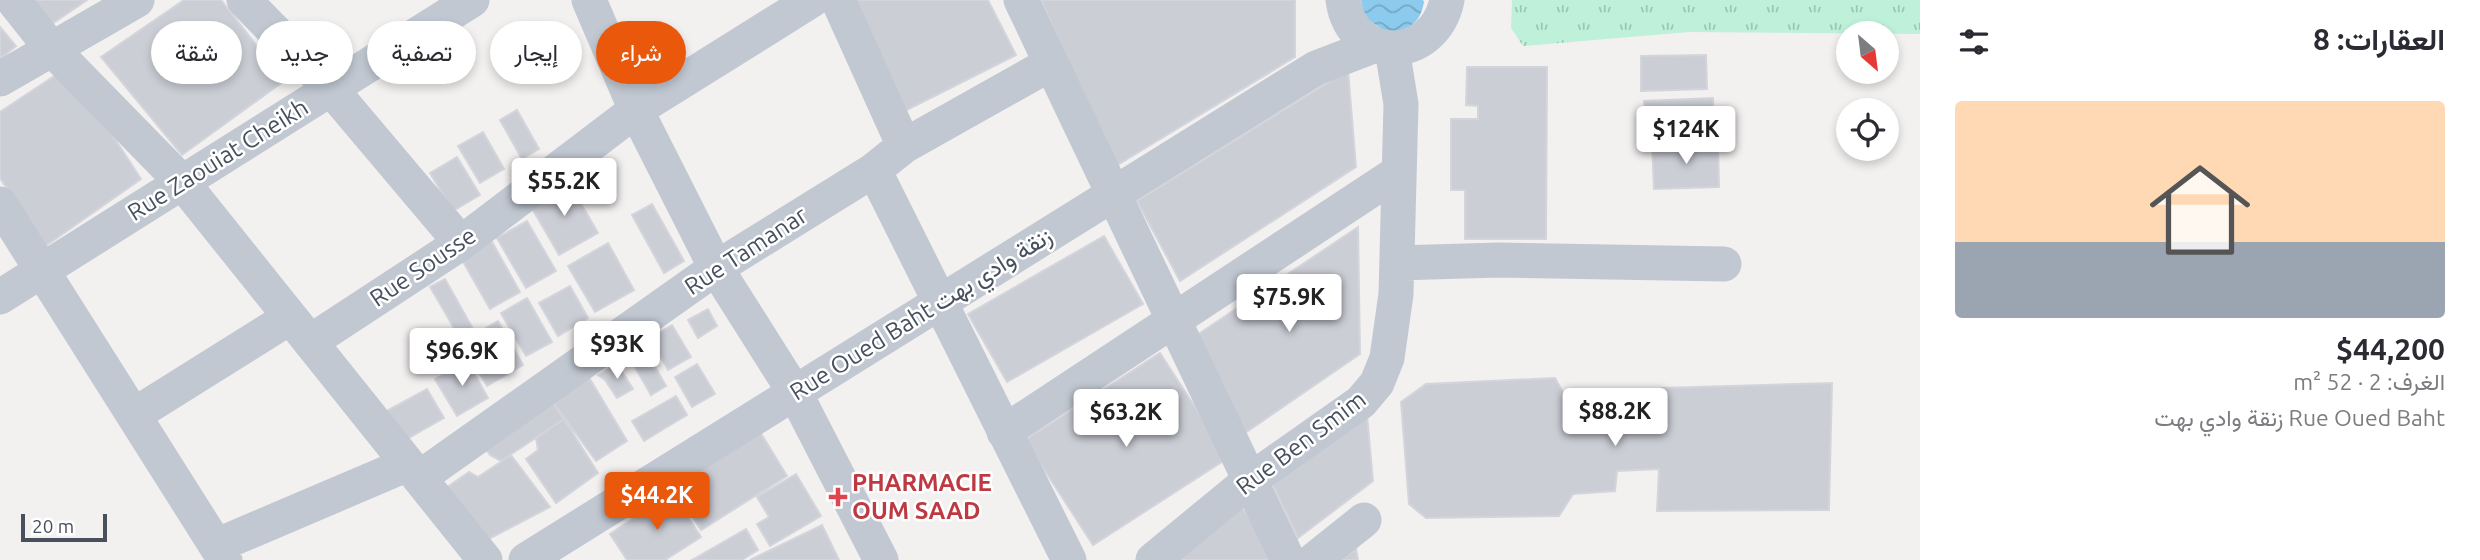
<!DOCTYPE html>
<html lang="ar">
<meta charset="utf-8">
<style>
body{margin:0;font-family:Ubuntu,Vazirmatn,sans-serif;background:#f2f2f3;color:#2b2b33;direction:rtl;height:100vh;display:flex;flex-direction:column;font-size:26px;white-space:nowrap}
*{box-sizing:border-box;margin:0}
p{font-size:23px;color:#7c7c81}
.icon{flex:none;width:38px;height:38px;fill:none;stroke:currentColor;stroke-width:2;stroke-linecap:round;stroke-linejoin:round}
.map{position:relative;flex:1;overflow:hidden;direction:ltr}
.drawer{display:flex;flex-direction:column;background:#fff;width:560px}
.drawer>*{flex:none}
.hud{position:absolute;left:21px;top:21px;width:665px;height:63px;direction:rtl;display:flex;gap:14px}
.needle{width:46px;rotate:152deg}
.fabs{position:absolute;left:1836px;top:21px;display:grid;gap:14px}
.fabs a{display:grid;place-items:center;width:63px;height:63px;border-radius:50%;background:#fff;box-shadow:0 4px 10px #0003;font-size:35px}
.scale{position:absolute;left:21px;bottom:18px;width:86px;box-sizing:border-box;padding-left:7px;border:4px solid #48505e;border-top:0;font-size:19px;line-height:24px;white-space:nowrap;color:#48505e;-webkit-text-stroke:5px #fff;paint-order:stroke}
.price{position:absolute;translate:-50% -60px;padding:0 16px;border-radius:7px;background:#fff;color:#222;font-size:23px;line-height:46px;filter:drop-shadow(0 2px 4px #0008)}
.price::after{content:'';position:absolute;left:50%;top:42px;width:21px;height:16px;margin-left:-10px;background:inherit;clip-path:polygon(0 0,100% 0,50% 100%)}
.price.selected{background:#ea580c;color:#fff}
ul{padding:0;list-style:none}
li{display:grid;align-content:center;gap:14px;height:371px;padding:0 35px}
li+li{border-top:2px solid #e1e1e2}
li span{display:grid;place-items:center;height:217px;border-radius:7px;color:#555}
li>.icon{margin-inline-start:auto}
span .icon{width:126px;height:126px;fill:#fffc;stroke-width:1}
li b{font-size:30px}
h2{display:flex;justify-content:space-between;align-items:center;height:84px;padding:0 35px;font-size:30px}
.tag{padding:0 24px;border-radius:32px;background:#fff;box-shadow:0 4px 10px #0003;font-size:24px;line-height:63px}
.tag.selected{background:#ea580c;color:#fff}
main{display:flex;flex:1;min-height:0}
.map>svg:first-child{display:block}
.park{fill:url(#park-tufts)}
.water{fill:url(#water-waves)}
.building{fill:#ccced6;stroke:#d4d5dc;stroke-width:2}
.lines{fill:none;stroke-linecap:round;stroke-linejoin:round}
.minor{stroke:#c1c8d2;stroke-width:35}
.health-dot{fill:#e0444e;stroke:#fff;stroke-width:2.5}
.labels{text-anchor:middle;stroke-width:5;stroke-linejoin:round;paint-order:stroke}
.street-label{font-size:24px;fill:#48505e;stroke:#fff}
.health-label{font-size:24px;font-weight:bold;fill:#be3a42;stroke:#fff;text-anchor:start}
</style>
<main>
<section class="drawer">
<h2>العقارات: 8<svg class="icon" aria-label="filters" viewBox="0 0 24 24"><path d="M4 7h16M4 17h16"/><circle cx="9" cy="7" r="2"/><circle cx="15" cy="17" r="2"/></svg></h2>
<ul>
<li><span style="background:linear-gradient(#ffd9b3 65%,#9aa5b1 0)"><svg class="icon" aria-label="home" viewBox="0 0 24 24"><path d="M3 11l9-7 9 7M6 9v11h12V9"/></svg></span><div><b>$44,200</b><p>الغرف: 2 · 52 m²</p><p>Rue Oued Baht زنقة وادي بهت</p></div></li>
</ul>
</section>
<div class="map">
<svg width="1920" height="560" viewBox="0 0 1920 560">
<defs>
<pattern id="park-tufts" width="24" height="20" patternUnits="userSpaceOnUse" patternTransform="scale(1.75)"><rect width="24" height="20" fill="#bff0d9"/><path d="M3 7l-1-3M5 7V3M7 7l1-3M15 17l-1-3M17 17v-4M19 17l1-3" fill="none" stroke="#9dc5b3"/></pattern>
<pattern id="water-waves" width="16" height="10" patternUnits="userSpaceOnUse" patternTransform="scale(1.75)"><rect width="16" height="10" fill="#8ccbed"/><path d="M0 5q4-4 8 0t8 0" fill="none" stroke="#74a7c3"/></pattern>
</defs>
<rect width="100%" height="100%" fill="#f3f0f0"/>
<path class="park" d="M 1512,0 L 1920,0 L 1920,34 L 1689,32 L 1523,46 L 1511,28 Z"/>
<path class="water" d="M 1361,0 L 1423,0 L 1424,2 C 1420,24 1409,29 1389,34 L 1364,17 Z"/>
<path class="building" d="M 27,0 L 87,0 L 46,28 Z
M 184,0 L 221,0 L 284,81 L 182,155 L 101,57 Z
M 850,0 L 988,0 L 1016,55 L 905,111 Z
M 1041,0 L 1295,0 L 1295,57 L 1114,167 Z
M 0,27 L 16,46 L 0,59 Z
M 1706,55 L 1707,89 L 1641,91 L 1641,56 Z
M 68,67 L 141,179 L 44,247 L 0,178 L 0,112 Z
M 1467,67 L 1547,67 L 1546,239 L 1465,239 L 1465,190 L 1451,190 L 1451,119 L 1478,119 L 1478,106 L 1466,105 Z
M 1348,70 L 1356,167 L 1180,281 L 1137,201 Z
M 1713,98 L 1714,137 L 1645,139 L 1644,101 Z
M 517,110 L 539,149 L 522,159 L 500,120 Z
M 483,132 L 504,169 L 480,183 L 458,146 Z
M 1718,143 L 1719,187 L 1654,189 L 1652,145 Z
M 457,157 L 480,195 L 453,211 L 430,173 Z
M 568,181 L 598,233 L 559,255 L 529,203 Z
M 652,204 L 684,261 L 664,273 L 632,215 Z
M 527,221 L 556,271 L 526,288 L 497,238 Z
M 1358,227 L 1360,354 L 1245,433 L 1197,335 Z
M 1104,236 L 1143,304 L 1007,382 L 968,314 Z
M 491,240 L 520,292 L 490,309 L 461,258 Z
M 608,243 L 634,290 L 595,312 L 568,266 Z
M 445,279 L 472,327 L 458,335 L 430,287 Z
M 570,286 L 588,318 L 558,336 L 539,303 Z
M 527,298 L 552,342 L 526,356 L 501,313 Z
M 708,309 L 717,326 L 698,338 L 688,320 Z
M 498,321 L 523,365 L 487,386 L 461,342 Z
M 672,325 L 691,357 L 668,370 L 650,338 Z
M 643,346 L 666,386 L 651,395 L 628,355 Z
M 1160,353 L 1228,458 L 1093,545 L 1025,440 Z
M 467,361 L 488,398 L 457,416 L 435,379 Z
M 617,364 L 633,389 L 617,398 L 605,380 L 598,375 Z
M 697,364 L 715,394 L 692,407 L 675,377 Z
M 587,374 L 627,441 L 596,461 L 550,398 Z
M 1555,378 L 1570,405 L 1614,405 L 1615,419 L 1638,421 L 1633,400 L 1658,402 L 1661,388 L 1832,383 L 1829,510 L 1657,511 L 1659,469 L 1617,471 L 1615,491 L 1573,494 L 1559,516 L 1426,518 L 1409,504 L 1401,402 L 1426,384 Z
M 427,389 L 444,418 L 400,443 L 383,413 Z
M 676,396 L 687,415 L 644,441 L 632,421 Z
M 550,398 L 564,419 L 501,461 L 490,455 L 482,444 Z
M 1366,404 L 1373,481 L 1298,538 L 1269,477 Z
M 564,419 L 598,473 L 556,503 L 526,459 L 538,450 L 536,438 Z
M 760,432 L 787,476 L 701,530 L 673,486 Z
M 511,455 L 550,507 L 483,542 L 446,488 L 469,472 L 478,477 Z
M 796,474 L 821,516 L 770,546 L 757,524 L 769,517 L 757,497 Z
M 672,493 L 701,537 L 665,560 L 627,560 L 610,534 Z
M 1239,504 L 1283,560 L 1166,560 Z
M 822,525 L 839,560 L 750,560 Z
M 746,529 L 758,550 L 742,560 L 692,560 Z
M 1356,549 L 1358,560 L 1341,560 Z"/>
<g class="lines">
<path class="minor" d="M 13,0 L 51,48 L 182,182 L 485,560
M 244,0 L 331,89 L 461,243
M 589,0 L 636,110 L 716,268 L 795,393 L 881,560
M 838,0 L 904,146
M 1021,0 L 1288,560
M 1343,0 C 1352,65 1434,63 1447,0
M 0,79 L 137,0
M 874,170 L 1069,560
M 0,204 L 225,560
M 1397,263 L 1499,260 L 1724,264
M 0,297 L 472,0
M 310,342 L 461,243 L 636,110 L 812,0
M 134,415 L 289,318
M 1004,432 L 1397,173
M 419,478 L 716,268 L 874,170 L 904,146 L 1050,64
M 218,545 L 408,464
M 526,560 L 1316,68 L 1376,45
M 1153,560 L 1249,481 L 1361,402 L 1377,383 L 1387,358 L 1396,294 L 1401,104 L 1392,49
M 1314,560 L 1364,520"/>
</g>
<path class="health-dot" d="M834.5 486.5h7v7h7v7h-7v7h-7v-7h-7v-7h7z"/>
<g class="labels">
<g class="street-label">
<text transform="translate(218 160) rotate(-32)" y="8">Rue Zaouiat Cheikh</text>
<text transform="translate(746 251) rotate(-33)" y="8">Rue Tamanar</text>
<text transform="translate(423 267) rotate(-34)" y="8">Rue Sousse</text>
<text transform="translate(921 314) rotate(-32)" y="8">Rue Oued Baht زنقة وادي بهت</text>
<text transform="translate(1301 443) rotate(-37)" y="8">Rue Ben Smim</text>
</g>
<g class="health-label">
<text x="852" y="491">PHARMACIE<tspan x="852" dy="28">OUM SAAD</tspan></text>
</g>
</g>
</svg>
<div class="fabs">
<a><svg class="needle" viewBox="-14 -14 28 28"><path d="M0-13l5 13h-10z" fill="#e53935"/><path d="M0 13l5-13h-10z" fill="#7c7c81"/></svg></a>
<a><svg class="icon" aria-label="locate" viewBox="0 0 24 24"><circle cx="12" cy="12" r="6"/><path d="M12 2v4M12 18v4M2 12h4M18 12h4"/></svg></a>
</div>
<div class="scale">20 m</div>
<b class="price" style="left:1686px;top:166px">$124K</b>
<b class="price" style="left:564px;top:218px">$55.2K</b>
<b class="price" style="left:1289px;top:334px">$75.9K</b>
<b class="price" style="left:617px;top:381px">$93K</b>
<b class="price" style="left:462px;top:388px">$96.9K</b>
<b class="price" style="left:1615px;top:448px">$88.2K</b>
<b class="price" style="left:1126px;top:449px">$63.2K</b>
<b class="price selected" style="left:657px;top:532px">$44.2K</b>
<div class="hud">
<a class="tag selected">شراء</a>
<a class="tag">إيجار</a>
<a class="tag">تصفية</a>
<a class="tag">جديد</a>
<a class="tag">شقة</a>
</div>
</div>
</main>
